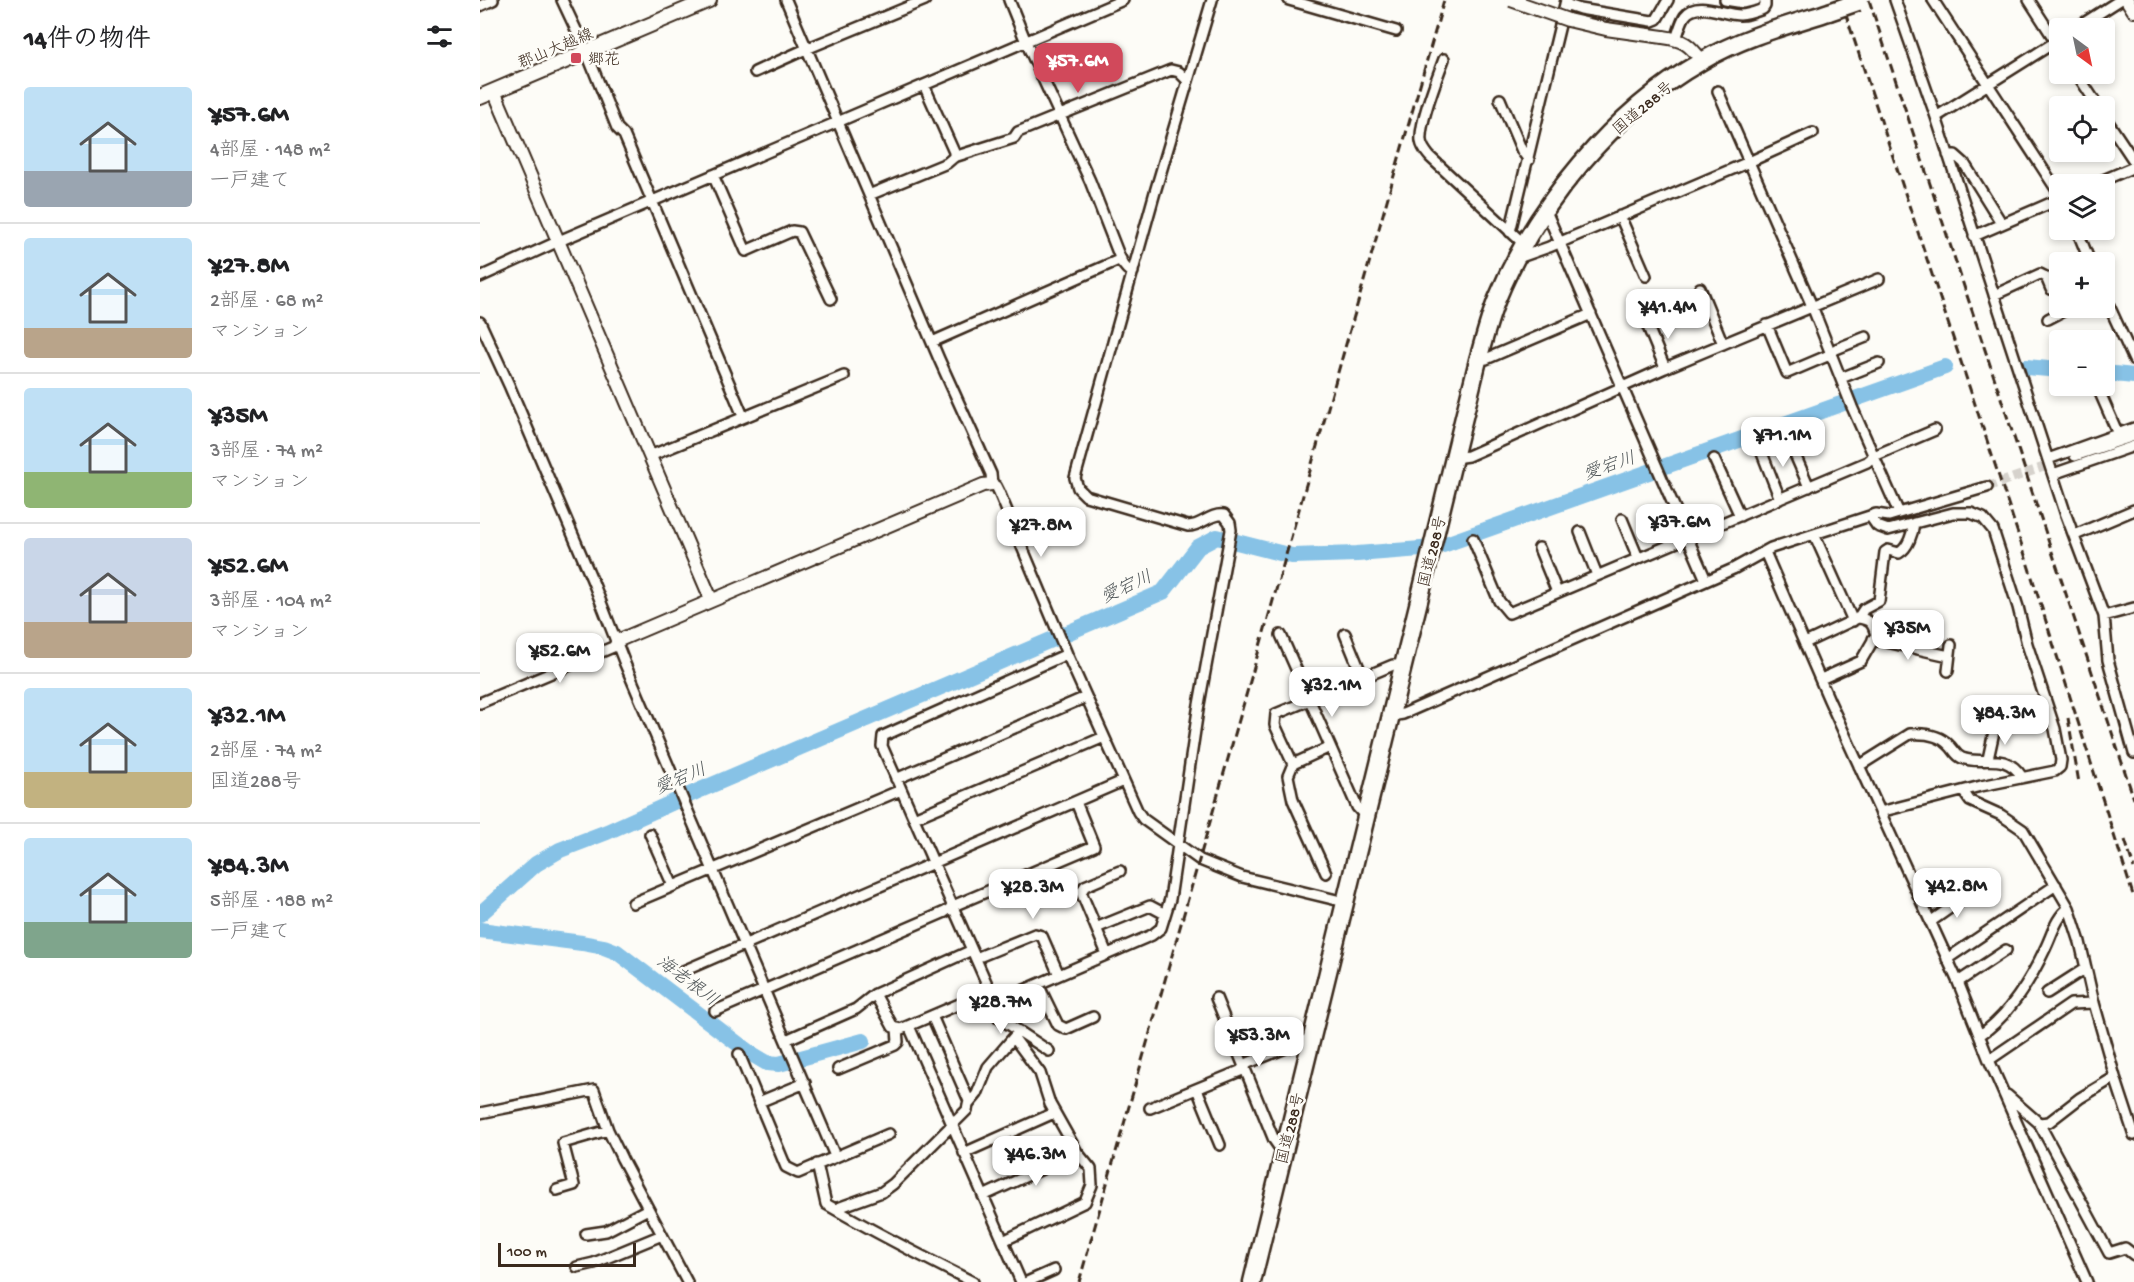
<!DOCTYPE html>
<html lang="ja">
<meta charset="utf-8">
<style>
body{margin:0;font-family:"Gochi Hand","Klee One",sans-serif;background:#f6f6f6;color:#202124;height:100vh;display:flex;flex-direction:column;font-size:22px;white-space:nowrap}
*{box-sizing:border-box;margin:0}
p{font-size:20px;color:#757577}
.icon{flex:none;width:33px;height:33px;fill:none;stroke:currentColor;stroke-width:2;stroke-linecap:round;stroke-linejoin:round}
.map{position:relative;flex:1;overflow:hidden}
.panel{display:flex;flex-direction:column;background:#fff;width:480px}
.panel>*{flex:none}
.needle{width:39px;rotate:147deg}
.tools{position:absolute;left:1569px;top:18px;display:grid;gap:12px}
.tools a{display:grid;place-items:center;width:66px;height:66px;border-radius:6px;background:#fff;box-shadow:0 3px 9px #0003;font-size:30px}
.scale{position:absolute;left:18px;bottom:15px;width:138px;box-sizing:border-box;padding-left:6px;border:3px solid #3b2a1e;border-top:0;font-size:16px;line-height:21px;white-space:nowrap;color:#3b2a1e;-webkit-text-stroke:4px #fdfcf7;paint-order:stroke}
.price{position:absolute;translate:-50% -51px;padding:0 14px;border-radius:12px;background:#fff;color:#222;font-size:20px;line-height:39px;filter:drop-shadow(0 2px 3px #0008)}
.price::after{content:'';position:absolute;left:50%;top:36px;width:18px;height:14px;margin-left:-9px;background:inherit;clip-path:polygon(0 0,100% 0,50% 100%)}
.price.active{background:#d1495b;color:#fff}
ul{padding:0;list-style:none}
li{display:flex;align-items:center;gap:18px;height:150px;padding:0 24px}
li+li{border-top:2px solid #e0e0e0}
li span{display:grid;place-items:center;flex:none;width:168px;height:120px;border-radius:6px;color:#555}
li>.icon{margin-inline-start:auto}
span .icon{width:72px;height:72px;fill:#fffc;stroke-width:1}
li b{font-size:26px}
h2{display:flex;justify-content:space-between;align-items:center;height:72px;padding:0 24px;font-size:26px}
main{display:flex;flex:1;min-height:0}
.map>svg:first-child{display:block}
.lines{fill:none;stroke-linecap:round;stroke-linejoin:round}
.river{stroke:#87c2e6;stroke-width:16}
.street-tunnel{stroke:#d6d2cc;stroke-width:9;stroke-dasharray:9 4.5;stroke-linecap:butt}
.street-casing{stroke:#3b2a1e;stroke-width:14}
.secondary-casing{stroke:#3b2a1e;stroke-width:16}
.primary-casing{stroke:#3b2a1e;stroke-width:18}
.highway-casing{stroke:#3b2a1e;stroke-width:21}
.street{stroke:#fdfcf7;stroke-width:9}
.secondary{stroke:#fdfcf7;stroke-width:12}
.primary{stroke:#fdfcf7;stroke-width:14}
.highway{stroke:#fdfcf7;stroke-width:16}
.rail{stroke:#3b2a1e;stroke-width:3;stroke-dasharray:9 4.5;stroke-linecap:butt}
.secondary-bridge-casing{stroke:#3b2a1e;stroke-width:16;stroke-linecap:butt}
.highway-bridge-casing{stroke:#3b2a1e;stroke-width:21;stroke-linecap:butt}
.secondary-bridge{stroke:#fdfcf7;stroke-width:12}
.highway-bridge{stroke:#fdfcf7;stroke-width:16}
.poi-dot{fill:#d1495b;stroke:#fdfcf7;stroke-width:2}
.labels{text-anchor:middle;stroke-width:5;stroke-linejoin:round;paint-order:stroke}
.street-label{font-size:16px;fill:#3b2a1e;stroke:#fdfcf7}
.poi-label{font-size:16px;fill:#3b2a1e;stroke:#fdfcf7;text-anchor:start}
.water-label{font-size:18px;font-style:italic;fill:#52585a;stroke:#fdfcf7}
</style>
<main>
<section class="panel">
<h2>14件の物件<svg class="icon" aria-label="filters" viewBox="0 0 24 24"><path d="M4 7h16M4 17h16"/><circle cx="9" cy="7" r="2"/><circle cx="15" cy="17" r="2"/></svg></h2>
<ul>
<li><span style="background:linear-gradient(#bfe0f5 70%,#9aa5b1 0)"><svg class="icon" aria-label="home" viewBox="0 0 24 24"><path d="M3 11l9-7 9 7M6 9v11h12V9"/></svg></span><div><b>¥57.6M</b><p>4部屋 · 148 m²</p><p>一戸建て</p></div></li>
<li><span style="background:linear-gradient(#bfe0f5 75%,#b9a48a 0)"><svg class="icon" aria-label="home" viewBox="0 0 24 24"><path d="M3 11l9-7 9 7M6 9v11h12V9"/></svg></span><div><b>¥27.8M</b><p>2部屋 · 68 m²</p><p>マンション</p></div></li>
<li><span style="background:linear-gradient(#bfe0f5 70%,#8fb573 0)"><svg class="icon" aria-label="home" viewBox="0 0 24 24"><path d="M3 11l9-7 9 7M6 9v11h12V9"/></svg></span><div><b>¥35M</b><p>3部屋 · 74 m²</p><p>マンション</p></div></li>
<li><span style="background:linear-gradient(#c9d6e8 70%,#b9a48a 0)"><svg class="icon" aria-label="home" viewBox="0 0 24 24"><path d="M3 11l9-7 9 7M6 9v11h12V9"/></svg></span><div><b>¥52.6M</b><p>3部屋 · 104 m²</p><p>マンション</p></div></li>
<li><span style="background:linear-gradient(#bfe0f5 70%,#c2b280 0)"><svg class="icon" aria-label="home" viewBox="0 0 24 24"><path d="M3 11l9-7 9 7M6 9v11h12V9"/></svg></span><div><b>¥32.1M</b><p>2部屋 · 74 m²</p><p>国道288号</p></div></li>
<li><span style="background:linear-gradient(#bfe0f5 70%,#7fa58c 0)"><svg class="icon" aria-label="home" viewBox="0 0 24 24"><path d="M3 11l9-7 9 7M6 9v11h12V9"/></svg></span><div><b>¥84.3M</b><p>5部屋 · 188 m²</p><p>一戸建て</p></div></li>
</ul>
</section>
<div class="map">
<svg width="1654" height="1282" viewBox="0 0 1654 1282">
<rect width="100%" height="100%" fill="#fdfcf7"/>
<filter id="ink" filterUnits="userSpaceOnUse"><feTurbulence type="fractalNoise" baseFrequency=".0167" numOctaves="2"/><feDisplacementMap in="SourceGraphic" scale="12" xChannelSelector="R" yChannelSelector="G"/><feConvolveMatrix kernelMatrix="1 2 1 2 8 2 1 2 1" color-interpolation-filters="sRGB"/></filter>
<g filter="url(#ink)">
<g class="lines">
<path class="river" d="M 1546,367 L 1580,370
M 1624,373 L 1654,376
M 0,914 L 56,864 L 80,850 L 127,832 L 218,791 L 683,592 L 718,547 L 737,537 L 812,556 L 877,554 L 941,549 L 963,545 L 1465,367
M 0,930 L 102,943 L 124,947 L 137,952 L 270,1053 L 287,1063 L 299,1064 L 383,1041"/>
<path class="street-tunnel" d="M 1507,487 L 1578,462"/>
<g class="street-casing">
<path id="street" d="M 82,0 L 106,51 L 137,128 L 144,135 L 263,416
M 306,0 L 459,359 L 511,474 L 512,484 L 516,486 L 519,492 L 587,654 L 658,812 L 663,819 L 720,860 L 762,877 L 865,902
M 529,0 L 546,42 L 610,181 L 642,263 L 647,269 L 653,272
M 809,0 L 916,31
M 1245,0 L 1264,3 L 1276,0
M 1415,0 L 1456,117 L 1586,515 L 1624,616 L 1628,660 L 1654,753
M 1453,0 L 1580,195
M 1549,0 L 1580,48
M 1085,4 L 1100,9 L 1172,21 L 1177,19 L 1188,0
M 0,6 L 13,0
M 1596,28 L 1640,0
M 1196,39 C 1199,31 1201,22 1205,16 C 1217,0 1243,15 1260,15 C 1268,15 1275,12 1283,9 L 1285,6 L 1285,0
M 964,59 C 957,78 939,123 941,141 C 942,148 946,152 950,157 L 1045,245
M 275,72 L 326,49 L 445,0
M 1597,74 L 1618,106
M 1238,91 L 1269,162 L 1333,133
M 1020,99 L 1042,151 L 1049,160
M 1624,116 L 1654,161
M 1456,117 L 1580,39
M 1468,155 L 1475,155 L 1484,163 L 1522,224
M 474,157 L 534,138 L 538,132 L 691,70 L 699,72 L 708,81
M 233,175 L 266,251 L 312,231 L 319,232 L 351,299
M 1614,184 L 1654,167
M 389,195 L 467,163 L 474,157 L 474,152 L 444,85
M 1066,211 L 1226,580
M 1140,216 L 1166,276
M 1597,230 L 1610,262
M 1030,232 L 1086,0
M 1494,236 L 1580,199
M 1038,258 L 1069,247 L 1269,162 L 1332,306 L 1372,407 L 1419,513
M 0,277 L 79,241 L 643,0
M 1220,288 L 1243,344
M 1514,295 L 1560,274 L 1566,277 L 1571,289
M 1624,295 L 1654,360
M 1568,319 L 1589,308
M 0,322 L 29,385 L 113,582 L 145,664 L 355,1156
M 1166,322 L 1185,368
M 1287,325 L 1307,373 L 1347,356 L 1356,349 L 1386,337
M 452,342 L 641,259
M 998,360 L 1006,359 L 1111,314
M 1361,378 L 1399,363
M 1617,386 L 1638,434
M 1306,434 L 1329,487
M 1280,448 L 1300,499
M 170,456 L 364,376
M 1595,456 L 1654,436
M 974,458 L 988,456 L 1185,368 L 1399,279
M 1234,459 L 1260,516
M 1568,459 L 1654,428
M 1573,474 L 1654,446
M 1390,516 L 1397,526 L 1408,530 L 1473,513 L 1491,513 L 1503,518 L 1513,530 L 1538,607 L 1547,644 L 1575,729 L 1581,760 L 1580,767 L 1575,771 L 1501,786 L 1400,812
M 1142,519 L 1158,558
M 1100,532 L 1117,575
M 1334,534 L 1373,621
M 1595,535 L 1654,510
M 993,539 L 1019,601 L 1029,613 L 1387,462 L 1394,456 L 1455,430
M 1059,548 L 1077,592
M 1285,552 L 1349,700 L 1478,982 L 1509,1060 L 1607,1282
M 1624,616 L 1654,608
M 1378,618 L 1384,609 L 1399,601 L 1405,552 L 1408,550 L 1419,553 C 1428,548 1433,533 1434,523
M 865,634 L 883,678
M 801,635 L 877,807 L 886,817
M 1393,639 L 1469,656
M 1325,643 L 1378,618 C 1390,619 1393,624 1396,635 L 1381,661 L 1341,679
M 1468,671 L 1471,645
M 0,703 L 133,647 L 137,641
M 911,716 L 923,714 L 1253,569 L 1291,548 L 1396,514 L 1409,516 L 1419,513 L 1507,487
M 1508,759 L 1515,727
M 813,764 L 795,725 L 796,714 L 913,665 L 924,665
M 1379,766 L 1430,734 C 1444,733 1459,734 1469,745 C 1474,749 1475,755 1482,758 C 1502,766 1525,750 1542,777
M 416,779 L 606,697
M 1483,791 L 1490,801 L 1521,815 L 1543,830 L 1589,908 L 1600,942 L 1614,1003 L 1635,1077 L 1654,1135
M 434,818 L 624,737
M 170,834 L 193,886
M 846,873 L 813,800 L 808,776 L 813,764 L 850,747
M 153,903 L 421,790
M 1450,922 L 1490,894
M 616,928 L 670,906 L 685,914
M 627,954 L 601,892 L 605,886 L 640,871
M 496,958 L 555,934 L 562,936 L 579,975
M 1467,959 L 1576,885
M 201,972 L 643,781
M 1478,982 L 1526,950
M 558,984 L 578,1025 L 586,1029 L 613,1017
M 1567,993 L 1606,968
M 395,994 L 413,1027 L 421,1029 L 510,991 L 402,746 L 403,736 L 587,654
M 736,998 L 794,1140 L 803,1153
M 513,999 L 518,1017 L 522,1020 L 569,1051
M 514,1003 L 672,935 L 681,928 L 690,899 L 718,710 L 751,530 L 750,523 L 744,515 C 730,513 722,526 708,526 L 606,496 L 598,488 L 595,478 L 675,192 L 732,0
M 235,1011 L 465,912 L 473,906 L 614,846 L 596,802
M 429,1026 L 541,1282
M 1500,1035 C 1530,1015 1550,981 1565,949 C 1572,935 1576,917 1589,908
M 306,1040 L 376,1009 L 395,994 L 492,950
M 259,1054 L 306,1167 L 318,1173 L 409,1134
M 1509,1060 L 1591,1004 L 1614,1003
M 358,1069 L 415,1045 L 418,1042 L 417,1028
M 717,1089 L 740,1145
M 1527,1095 L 1559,1123 L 1569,1122 L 1600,1098 L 1635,1077
M 279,1102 L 325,1083
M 488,1105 L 497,1094 L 508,1067 L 539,1031
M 670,1108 L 760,1071 L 768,1063 L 831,1038
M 0,1113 L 114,1090 L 128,1130 L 142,1159 L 207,1282
M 1559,1123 L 1629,1253 L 1645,1248 L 1654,1255
M 484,1153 L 574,1113
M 337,1164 L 346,1204 C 394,1232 443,1257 493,1282
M 77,1190 L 94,1185 L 83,1143 L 128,1130
M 503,1196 L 597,1153
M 355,1209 L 402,1192 L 413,1184 L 487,1110 L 489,1101 L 452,1016
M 106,1234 L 126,1231 L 168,1209
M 523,1241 L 605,1202 L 612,1185 L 611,1169 L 597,1152 L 570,1104 L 560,1073 L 534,1038
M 97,1267 L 114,1263 L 182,1235
M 547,1282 L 574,1270"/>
</g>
<g class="secondary-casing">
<path id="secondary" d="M 1647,0 L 1654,11
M 1183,37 C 1204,40 1209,44 1222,61
M 14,91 L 231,599
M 137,641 L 503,485 L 512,484"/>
</g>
<g class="primary-casing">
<path id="primary" d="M 0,97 L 229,0"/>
</g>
<g class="highway-casing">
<path id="highway" d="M 772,1282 L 998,360 C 1004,339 1009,319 1017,299 C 1055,206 1134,111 1222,61 C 1261,38 1305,26 1349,12"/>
</g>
<use href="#street" class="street"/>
<use href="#secondary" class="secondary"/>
<use href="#primary" class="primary"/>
<use href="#highway" class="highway"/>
<path class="rail" d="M 1361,0 L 1543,549 L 1654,898
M 1389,0 L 1654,799
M 1588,718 L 1599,783
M 1645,840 L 1654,868
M 599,1282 L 964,0"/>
<g class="secondary-bridge-casing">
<path id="secondary-bridge" d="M 1031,0 L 1088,20 L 1126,29 L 1183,37"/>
</g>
<g class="highway-bridge-casing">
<path id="highway-bridge" d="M 1349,12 L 1378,2"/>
</g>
<use href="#secondary-bridge" class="secondary-bridge"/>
<use href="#highway-bridge" class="highway-bridge"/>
</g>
</g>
<rect class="poi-dot" x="90" y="52" width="12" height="12" rx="3"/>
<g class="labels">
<g class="street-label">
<text transform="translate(75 47) rotate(-23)" y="6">郡山大越線</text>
<text transform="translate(1162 107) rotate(-40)" y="6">国道288号</text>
<text transform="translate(951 551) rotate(-76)" y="6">国道288号</text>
<text transform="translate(809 1128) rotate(-76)" y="6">国道288号</text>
</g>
<g class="poi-label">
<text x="108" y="64">郷花</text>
</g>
<g class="water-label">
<text transform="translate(1129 465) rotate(-19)" y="6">愛宕川</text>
<text transform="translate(646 586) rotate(-25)" y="6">愛宕川</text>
<text transform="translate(200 778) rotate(-23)" y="6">愛宕川</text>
<text transform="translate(208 980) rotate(37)" y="6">海老根川</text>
</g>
</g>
</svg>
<div class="tools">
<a><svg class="needle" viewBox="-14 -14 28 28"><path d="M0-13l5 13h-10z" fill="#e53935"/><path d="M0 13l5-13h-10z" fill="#757577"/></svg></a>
<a><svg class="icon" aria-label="locate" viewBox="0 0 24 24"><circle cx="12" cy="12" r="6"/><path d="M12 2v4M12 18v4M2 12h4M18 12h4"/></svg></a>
<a><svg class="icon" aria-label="layers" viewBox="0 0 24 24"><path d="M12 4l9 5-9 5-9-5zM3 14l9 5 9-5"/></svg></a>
<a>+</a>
<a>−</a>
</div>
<div class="scale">100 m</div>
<b class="price active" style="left:598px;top:94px">¥57.6M</b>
<b class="price" style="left:1188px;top:340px">¥41.4M</b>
<b class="price" style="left:1303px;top:468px">¥71.1M</b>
<b class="price" style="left:1200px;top:555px">¥37.6M</b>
<b class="price" style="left:561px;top:558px">¥27.8M</b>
<b class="price" style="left:1428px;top:661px">¥35M</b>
<b class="price" style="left:80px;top:684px">¥52.6M</b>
<b class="price" style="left:852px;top:718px">¥32.1M</b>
<b class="price" style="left:1525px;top:746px">¥84.3M</b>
<b class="price" style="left:1477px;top:919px">¥42.8M</b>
<b class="price" style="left:553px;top:920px">¥28.3M</b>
<b class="price" style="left:521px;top:1035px">¥28.7M</b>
<b class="price" style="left:779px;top:1068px">¥53.3M</b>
<b class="price" style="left:556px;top:1187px">¥46.3M</b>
</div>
</main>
